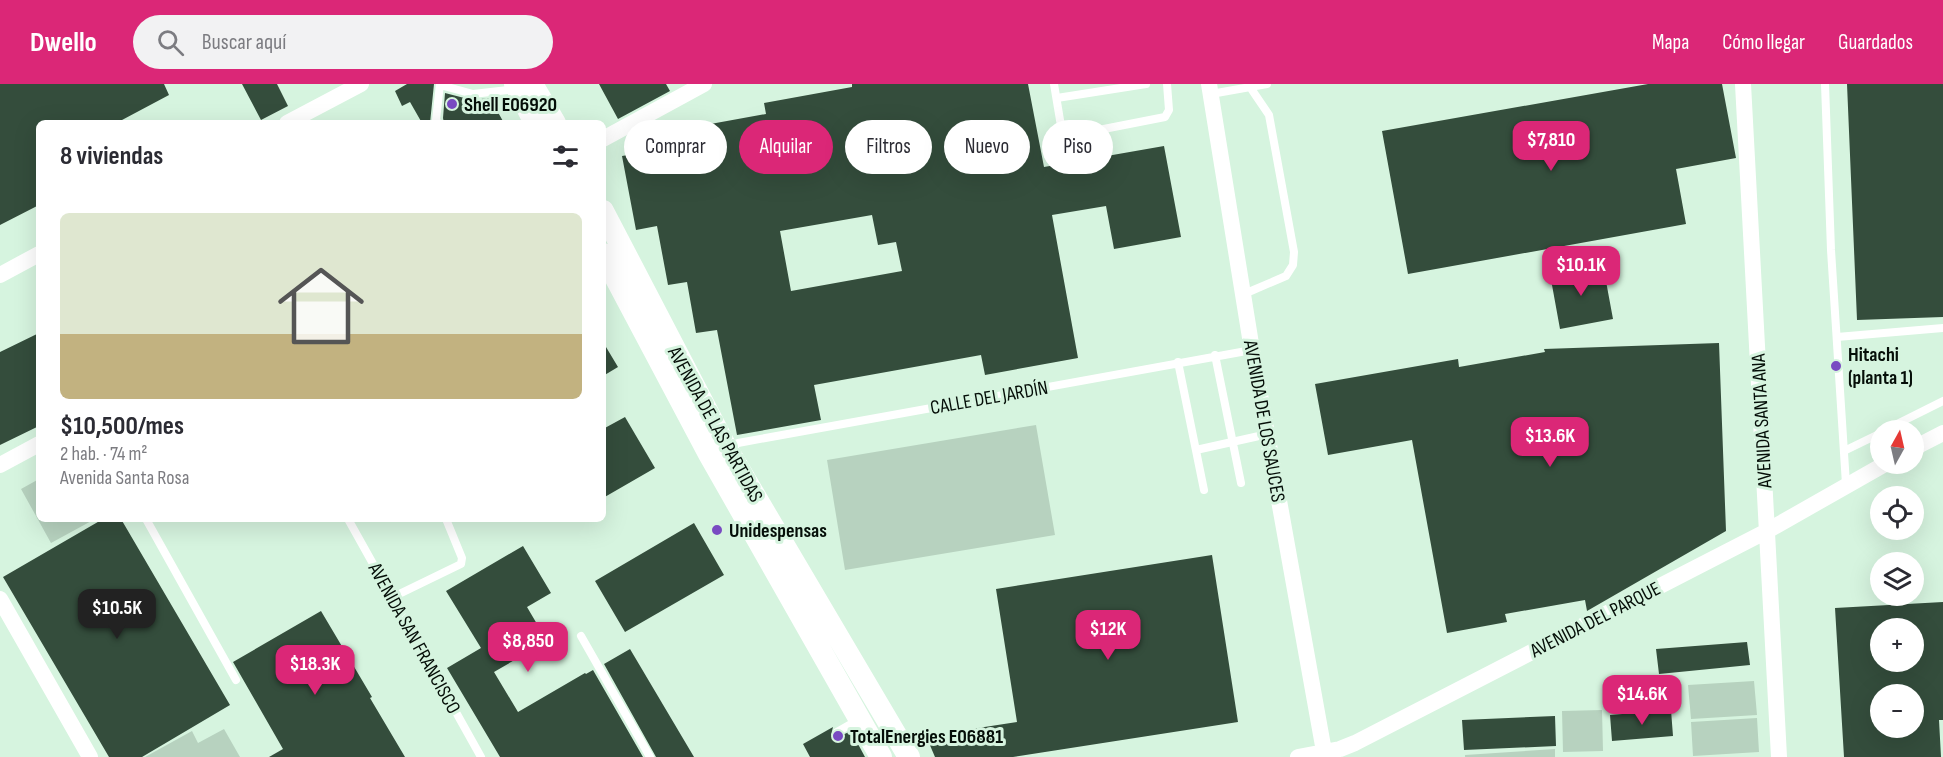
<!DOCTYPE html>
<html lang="es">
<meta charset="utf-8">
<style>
body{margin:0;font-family:"Sofia Sans Condensed",sans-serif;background:#f2f2f3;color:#2b2b33;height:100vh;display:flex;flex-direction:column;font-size:22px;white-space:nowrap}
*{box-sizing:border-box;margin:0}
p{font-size:20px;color:#7c7c81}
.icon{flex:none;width:33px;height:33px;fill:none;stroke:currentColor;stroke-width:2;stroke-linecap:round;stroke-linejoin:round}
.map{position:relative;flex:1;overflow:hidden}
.sheet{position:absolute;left:36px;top:36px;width:570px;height:402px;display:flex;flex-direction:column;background:#fff;border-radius:9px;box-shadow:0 6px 24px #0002}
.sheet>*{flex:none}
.hud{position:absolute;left:624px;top:36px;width:570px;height:54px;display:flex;gap:12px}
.needle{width:39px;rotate:8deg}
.buttons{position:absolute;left:1870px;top:336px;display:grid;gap:12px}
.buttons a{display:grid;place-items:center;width:54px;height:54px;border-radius:50%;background:#fff;box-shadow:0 6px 24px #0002;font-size:30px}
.price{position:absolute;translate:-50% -51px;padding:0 14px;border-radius:12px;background:#db2777;color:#fff;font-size:20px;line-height:39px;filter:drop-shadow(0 2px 3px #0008)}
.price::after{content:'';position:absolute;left:50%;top:36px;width:18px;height:14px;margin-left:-9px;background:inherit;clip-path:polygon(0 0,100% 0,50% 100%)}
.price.current{background:#222;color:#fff}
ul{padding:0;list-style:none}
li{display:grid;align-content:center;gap:12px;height:318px;padding:0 24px}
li+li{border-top:2px solid #e1e1e2}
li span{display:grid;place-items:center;height:186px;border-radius:9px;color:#555}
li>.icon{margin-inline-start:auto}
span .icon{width:108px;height:108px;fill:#fffc;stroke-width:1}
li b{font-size:26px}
h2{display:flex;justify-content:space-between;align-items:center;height:72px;padding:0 24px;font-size:26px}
.pill{padding:0 21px;border-radius:27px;background:#fff;box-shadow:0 6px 24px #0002;font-size:21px;line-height:54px}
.pill.current{background:#db2777;color:#fff}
header{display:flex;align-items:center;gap:36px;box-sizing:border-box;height:84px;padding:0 30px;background:#db2777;color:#fff}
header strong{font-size:28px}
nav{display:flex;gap:33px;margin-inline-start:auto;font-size:21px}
.search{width:420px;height:54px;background:#f2f2f3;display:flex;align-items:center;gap:15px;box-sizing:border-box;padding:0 21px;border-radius:33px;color:#7c7c81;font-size:22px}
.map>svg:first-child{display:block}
.green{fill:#b7d2bf}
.building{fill:#344d3c;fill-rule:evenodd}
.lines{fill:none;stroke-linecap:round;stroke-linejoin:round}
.lane{stroke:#fff;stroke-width:8}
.street{stroke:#fff;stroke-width:16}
.secondary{stroke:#fff;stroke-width:22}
.poi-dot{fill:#794ac2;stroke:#d6f4df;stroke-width:2}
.labels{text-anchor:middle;stroke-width:6;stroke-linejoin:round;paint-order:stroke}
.poi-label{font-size:20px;font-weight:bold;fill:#050e08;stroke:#d6f4df;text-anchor:start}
.street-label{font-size:20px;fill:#050e08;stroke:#d6f4df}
</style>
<header>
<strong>Dwello</strong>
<div class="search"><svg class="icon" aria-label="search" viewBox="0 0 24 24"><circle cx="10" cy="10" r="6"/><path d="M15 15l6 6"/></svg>Buscar aquí</div>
<nav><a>Mapa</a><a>Cómo llegar</a><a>Guardados</a></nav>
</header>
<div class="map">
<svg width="1943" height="673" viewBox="0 0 1943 673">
<rect width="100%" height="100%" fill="#d6f4df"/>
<path class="green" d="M 1036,341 L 1055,451 L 845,486 L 827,376 Z
M 39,395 L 39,435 L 95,435 L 51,459 L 21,405 Z
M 1754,597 L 1757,631 L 1691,635 L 1688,601 Z
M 1602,626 L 1603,667 L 1563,668 L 1562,627 Z
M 1757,634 L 1759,668 L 1693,672 L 1691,638 Z
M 224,645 L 240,673 L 145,673 L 192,647 L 198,659 Z
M 1555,665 L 1555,673 L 1465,673 L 1465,671 Z"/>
<path class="building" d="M 0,0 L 164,0 L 169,11 L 122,36 L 123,39 L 39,39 L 39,121 L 0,141 Z
M 242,0 L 277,0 L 288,22 L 261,36 Z
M 407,0 L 434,0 L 430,39 L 422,39 L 410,18 L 402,22 L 395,7 Z
M 599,0 L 666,0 L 670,7 L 618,35 Z
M 852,0 L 1028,0 L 1044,83 L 1164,62 L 1181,153 L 1114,165 L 1106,122 L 1052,131 L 1078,274 L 985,291 L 981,271 L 814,301 L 821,336 L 737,351 L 717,246 L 696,249 L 687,198 L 668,201 L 657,142 L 636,146 L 622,72 L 664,65 L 661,49 L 766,30 L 764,19 L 852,3 ZM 872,131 L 878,161 L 896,158 L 902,187 L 791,207 L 780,147 Z
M 1648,0 L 1722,0 L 1736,74 L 1676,85 L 1686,140 L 1408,190 L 1382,47 Z
M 1847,0 L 1943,0 L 1943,233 L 1857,236 Z
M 445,9 L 472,16 L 490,14 L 504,39 L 444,39 L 443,34 Z
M 1603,181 L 1613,235 L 1560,245 L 1550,190 Z
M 39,249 L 39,342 L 0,361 L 0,268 Z
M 603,258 L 618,283 L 603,292 Z
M 1719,259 L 1726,447 L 1587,527 L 1585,516 L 1505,530 L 1507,538 L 1447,549 L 1412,356 L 1328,371 L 1315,300 L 1458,275 L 1459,283 L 1545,268 L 1544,265 Z
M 625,333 L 655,384 L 603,414 L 603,345 Z
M 103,435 L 121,435 L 230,621 L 142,673 L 109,673 L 3,493 Z
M 694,439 L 724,491 L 625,548 L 595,497 Z
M 523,462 L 551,509 L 527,523 L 547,557 L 494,588 L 518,628 L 585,589 L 586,590 L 593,586 L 643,673 L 500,673 L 447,584 L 481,564 L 446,507 Z
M 1212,471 L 1238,638 L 1013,673 L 935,673 L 926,652 L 1017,638 L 996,505 Z
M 1943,518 L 1943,636 L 1939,636 L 1941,673 L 1844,673 L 1835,524 ZM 1881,544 L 1914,544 L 1914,578 L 1881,578 ZM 1881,610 L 1914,610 L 1914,644 L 1881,644 Z
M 321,527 L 372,613 L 370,614 L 405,673 L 269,673 L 283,665 L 233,578 Z
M 1747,558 L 1750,581 L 1659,590 L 1656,565 Z
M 630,565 L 694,673 L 656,673 L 604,580 Z
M 1671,626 L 1673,652 L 1612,657 L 1610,631 Z
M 1555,632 L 1556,662 L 1464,666 L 1462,636 Z
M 833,643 L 831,651 L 836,654 L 851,647 L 865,673 L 810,673 L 803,660 Z"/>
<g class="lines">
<path class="lane" d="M 1054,0 L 1062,48 L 1068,52 L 1165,33 L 1169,26 L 1167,0
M 1825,0 L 1831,166 L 1846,400
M 440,1 L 473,10 L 516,5
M 1211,10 L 1267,0
M 1057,14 L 1146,0
M 438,39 L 436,36 L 440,0
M 1244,210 L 1286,192 L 1293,181 L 1294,168 L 1269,31 L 1250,3
M 1837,253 L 1943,244
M 1215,271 L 1241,399
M 1178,278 L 1204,406
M 1885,346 L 1943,317
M 727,363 L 738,359 L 1252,266
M 1196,366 L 1268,350
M 1844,367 L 1881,349
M 146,435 L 236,596
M 348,435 L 481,673
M 393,513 L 461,480 L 462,474 L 446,435
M 581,552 L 650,673
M 837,648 L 858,636"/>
<path class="street" d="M 1209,0 L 1252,266 L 1325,673
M 1743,0 L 1779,673
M 287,39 L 361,0
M 603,55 L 704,0
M 0,191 L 39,170
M 1914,364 L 1943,349
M 0,381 L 39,360
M 0,515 L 90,673
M 1298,673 L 1340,665 L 1355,659 L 1767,447 L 1885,380"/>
<path class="secondary" d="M 515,0 L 535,39
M 532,0 L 555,39
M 603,127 L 726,363 L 909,673
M 603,170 L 709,370 L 881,673"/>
</g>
<g class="poi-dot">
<circle cx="452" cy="20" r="6"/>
<circle cx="1836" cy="282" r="6"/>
<circle cx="717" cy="446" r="6"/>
<circle cx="838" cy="652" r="6"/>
</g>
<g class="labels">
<g class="poi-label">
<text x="464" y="27">Shell E06920</text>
<text x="1848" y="277">Hitachi<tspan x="1848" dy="23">(planta 1)</tspan></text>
<text x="729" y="453">Unidespensas</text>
<text x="850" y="659">TotalEnergies E06881</text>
</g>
<g class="street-label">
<text transform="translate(989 313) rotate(-10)" y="7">CALLE DEL JARDÍN</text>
<text transform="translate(1265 337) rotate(80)" y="7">AVENIDA DE LOS SAUCES</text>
<text transform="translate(1761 337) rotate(-93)" y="7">AVENIDA SANTA ANA</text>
<text transform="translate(716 340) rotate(61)" y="7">AVENIDA DE LAS PARTIDAS</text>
<text transform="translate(1595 535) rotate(-27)" y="7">AVENIDA DEL PARQUE</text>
<text transform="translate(415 554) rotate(61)" y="7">AVENIDA SAN FRANCISCO</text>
</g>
</g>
</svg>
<div class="buttons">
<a><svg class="needle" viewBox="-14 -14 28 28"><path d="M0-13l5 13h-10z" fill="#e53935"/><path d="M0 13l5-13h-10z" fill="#7c7c81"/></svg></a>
<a><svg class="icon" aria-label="locate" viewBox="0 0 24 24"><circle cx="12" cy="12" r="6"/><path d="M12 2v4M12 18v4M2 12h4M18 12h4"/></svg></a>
<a><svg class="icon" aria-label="layers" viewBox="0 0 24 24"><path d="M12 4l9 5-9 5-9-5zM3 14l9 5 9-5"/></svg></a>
<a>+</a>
<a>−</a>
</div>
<b class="price" style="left:1551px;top:88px">$7,810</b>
<b class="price" style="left:1581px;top:213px">$10.1K</b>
<b class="price" style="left:1550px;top:384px">$13.6K</b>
<b class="price current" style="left:117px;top:556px">$10.5K</b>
<b class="price" style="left:1108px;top:577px">$12K</b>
<b class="price" style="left:528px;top:589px">$8,850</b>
<b class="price" style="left:315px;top:612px">$18.3K</b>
<b class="price" style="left:1642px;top:642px">$14.6K</b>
<div class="hud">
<a class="pill">Comprar</a>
<a class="pill current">Alquilar</a>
<a class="pill">Filtros</a>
<a class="pill">Nuevo</a>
<a class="pill">Piso</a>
</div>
<section class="sheet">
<h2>8 viviendas<svg class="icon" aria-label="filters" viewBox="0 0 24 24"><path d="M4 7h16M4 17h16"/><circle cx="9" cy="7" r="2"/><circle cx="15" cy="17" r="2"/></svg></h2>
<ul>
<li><span style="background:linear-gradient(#dfe7d0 65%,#c2b280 0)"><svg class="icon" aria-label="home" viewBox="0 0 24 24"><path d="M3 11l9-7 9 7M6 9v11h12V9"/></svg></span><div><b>$10,500/mes</b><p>2 hab. · 74 m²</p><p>Avenida Santa Rosa</p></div></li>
</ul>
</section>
</div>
